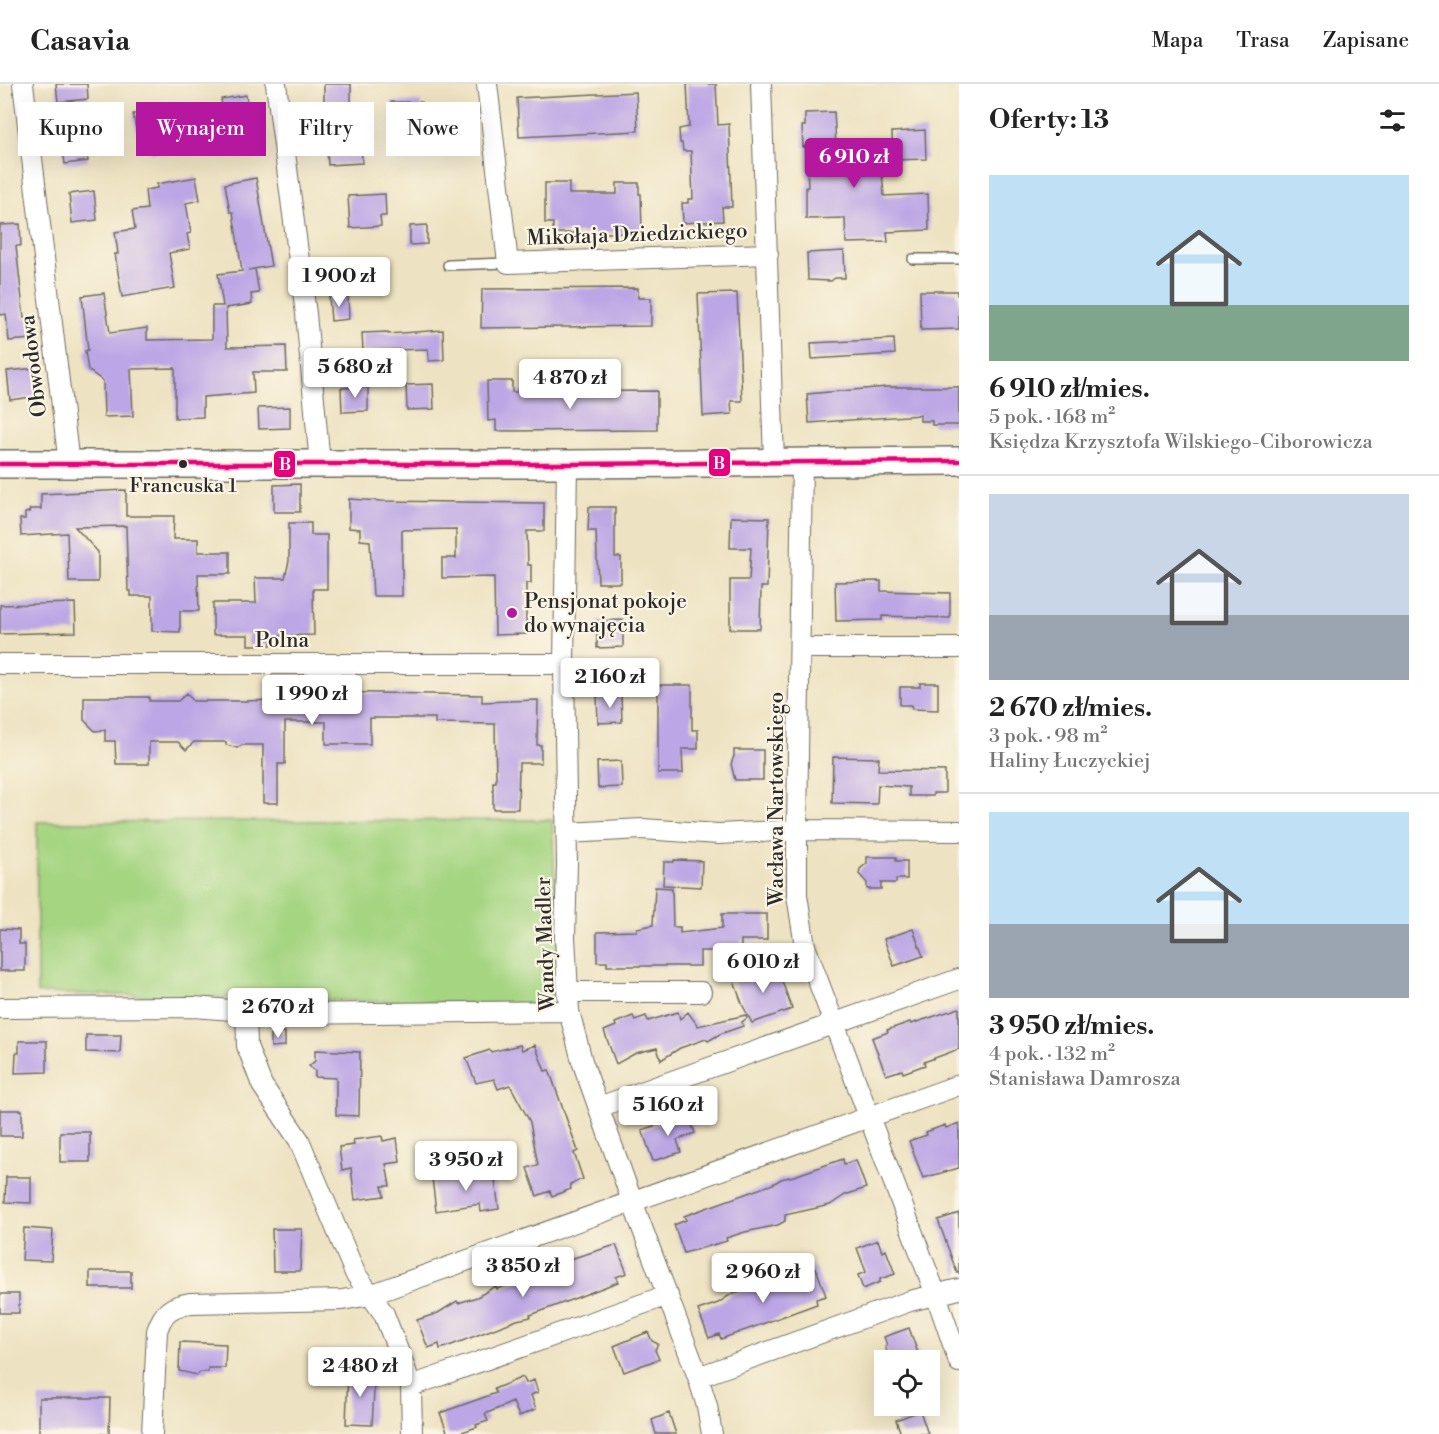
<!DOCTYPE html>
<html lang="pl">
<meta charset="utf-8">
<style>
body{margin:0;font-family:"Libre Bodoni",serif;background:#f2f2f2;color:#222;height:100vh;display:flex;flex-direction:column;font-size:22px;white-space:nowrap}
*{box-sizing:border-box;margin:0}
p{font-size:20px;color:#767676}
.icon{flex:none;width:33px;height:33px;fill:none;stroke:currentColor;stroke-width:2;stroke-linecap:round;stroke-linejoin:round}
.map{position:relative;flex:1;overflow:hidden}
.drawer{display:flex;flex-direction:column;background:#fff;width:480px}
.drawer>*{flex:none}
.top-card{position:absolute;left:18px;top:18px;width:570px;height:54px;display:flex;gap:12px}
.fabs{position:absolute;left:874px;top:1266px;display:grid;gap:12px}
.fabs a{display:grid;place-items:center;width:66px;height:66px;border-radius:0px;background:#fff;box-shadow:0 6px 24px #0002;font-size:30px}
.price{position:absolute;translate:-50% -51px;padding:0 14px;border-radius:6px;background:#fff;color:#222;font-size:20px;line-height:39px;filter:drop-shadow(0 2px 3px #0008)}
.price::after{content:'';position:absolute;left:50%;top:36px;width:18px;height:14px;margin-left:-9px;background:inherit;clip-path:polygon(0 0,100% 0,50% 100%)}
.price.selected{background:#b5179e;color:#fff}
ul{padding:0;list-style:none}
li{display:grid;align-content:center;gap:12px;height:318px;padding:0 30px}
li+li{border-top:2px solid #e0e0e0}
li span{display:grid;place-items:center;height:186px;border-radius:0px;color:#555}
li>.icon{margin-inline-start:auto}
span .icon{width:108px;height:108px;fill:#fffc;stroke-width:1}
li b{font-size:26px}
h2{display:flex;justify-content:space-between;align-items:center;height:72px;padding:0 30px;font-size:26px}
.tag{padding:0 21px;border-radius:0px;background:#fff;box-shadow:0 6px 24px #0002;font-size:21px;line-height:54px}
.tag.selected{background:#b5179e;color:#fff}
header{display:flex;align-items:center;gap:36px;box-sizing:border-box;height:84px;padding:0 30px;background:#fff;border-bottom:2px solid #e0e0e0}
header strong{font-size:28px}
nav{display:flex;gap:33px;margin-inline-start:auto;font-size:21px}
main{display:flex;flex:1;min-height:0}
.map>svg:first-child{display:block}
.green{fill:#a6d582;stroke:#688056;stroke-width:1.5}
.building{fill:#bca6e5}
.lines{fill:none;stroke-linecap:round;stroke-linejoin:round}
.lane-casing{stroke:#6f6b60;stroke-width:12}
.street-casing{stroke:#6f6b60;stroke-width:22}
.secondary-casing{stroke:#6f6b60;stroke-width:30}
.lane{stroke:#fff;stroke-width:9}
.street{stroke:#fff;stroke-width:20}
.secondary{stroke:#fff;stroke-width:27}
.bus-1-casing{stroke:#fcf5e5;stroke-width:9}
.bus-1{stroke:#e5007d;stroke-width:4.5}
.bus-dot{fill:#2b2b2b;stroke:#fcf5e5;stroke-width:2}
.poi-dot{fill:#b5179e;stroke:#fcf5e5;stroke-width:2}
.labels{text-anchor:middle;stroke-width:4.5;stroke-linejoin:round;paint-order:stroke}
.bus-label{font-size:20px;fill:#2b2b2b;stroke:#fcf5e5}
.street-label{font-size:21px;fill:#2b2b2b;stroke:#fcf5e5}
.poi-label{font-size:21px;fill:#2b2b2b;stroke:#fcf5e5;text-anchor:start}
.line-badge{stroke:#fcf5e5;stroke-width:2}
.badge-label{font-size:16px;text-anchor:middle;font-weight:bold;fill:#fff}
</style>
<header>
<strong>Casavia</strong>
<nav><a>Mapa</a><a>Trasa</a><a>Zapisane</a></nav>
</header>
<main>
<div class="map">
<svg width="959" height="1350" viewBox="0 0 959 1350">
<rect width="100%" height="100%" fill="#fcf5e5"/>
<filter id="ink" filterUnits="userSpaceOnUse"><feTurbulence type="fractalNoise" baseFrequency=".0167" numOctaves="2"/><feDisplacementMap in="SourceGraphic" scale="12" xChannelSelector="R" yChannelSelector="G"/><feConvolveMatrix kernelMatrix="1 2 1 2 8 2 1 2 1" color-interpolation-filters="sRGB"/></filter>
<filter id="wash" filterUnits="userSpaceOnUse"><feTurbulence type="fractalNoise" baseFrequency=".008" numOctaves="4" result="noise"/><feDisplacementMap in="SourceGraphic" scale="24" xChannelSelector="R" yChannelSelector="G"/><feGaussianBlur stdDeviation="1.35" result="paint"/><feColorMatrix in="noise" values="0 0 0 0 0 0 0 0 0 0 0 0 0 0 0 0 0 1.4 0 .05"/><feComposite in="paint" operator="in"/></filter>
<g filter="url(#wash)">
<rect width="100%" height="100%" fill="#ede2c1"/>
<path class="green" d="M 552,736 L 560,908 L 539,921 L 37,909 L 37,738 Z"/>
<g id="blocks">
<path class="building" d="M 56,0 L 87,0 L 88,15 L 58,18 Z
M 324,0 L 351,0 L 351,20 L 324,20 Z
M 687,0 L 716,0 L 718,41 L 729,40 L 732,123 L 722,123 L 723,137 L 683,139 L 682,119 L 688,119 L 688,115 L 693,115 L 691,67 L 683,67 L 682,59 L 680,59 L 679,45 L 689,43 Z
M 636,8 L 638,47 L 519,53 L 517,14 Z
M 246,11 L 249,33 L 224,37 L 221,15 Z
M 391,18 L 421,18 L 421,47 L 391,47 Z
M 164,25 L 169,45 L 174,45 L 177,65 L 151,69 L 148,50 L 137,51 L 133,30 Z
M 834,28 L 837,77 L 881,74 L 884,112 L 928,110 L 929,146 L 887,148 L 888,158 L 846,159 L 845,134 L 806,135 L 806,103 L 808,103 L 806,62 L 803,63 L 802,42 L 805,42 L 805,29 Z
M 925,46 L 926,75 L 893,76 L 892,48 Z
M 84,49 L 88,77 L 65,80 L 61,52 Z
M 348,49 L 348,54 L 361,53 L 362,79 L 328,81 L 326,50 Z
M 196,93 L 200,116 L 186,119 L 191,149 L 187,150 L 190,165 L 169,169 L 175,204 L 122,213 L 115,170 L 118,170 L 115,148 L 135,145 L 132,127 L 147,125 L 145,106 L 157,104 L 157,100 Z
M 256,94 L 271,182 L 248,186 L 255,185 L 259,209 L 251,210 L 252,220 L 226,224 L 227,263 L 286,262 L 287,288 L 253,288 L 254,309 L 203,313 L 203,333 L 175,334 L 175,284 L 131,285 L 133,332 L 104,333 L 103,297 L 88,286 L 85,267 L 88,266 L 82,212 L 104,209 L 110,249 L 147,244 L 147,256 L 212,255 L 212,222 L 223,222 L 218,190 L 242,187 L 233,128 L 230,128 L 225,100 Z
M 545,99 L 569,99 L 569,110 L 617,110 L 617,99 L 639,99 L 639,110 L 641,110 L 642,149 L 553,149 L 553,139 L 545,139 Z
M 94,107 L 97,136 L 72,139 L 69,110 Z
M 385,110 L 386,132 L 380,132 L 381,142 L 350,144 L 348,112 Z
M 20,140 L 21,162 L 16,162 L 24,234 L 30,233 L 32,255 L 9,257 L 6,230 L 0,231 L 0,141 Z
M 427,141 L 427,160 L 410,161 L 410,142 Z
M 844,167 L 845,194 L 835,194 L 831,197 L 808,196 L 807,169 Z
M 638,204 L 638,214 L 651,214 L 651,242 L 481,244 L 482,205 Z
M 920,207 L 957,207 L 957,211 L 959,211 L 959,245 L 921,246 Z
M 737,209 L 742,317 L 731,317 L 732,330 L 703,332 L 698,210 Z
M 348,211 L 349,235 L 331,237 L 329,212 Z
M 443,246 L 444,276 L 429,277 L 428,265 L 363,267 L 362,249 L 388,248 L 388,250 Z
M 894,255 L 895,270 L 812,275 L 811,259 Z
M 37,284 L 40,312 L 10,316 L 7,287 Z
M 487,297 L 512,297 L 512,308 L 657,307 L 657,346 L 496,347 L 496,336 L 488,337 Z
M 433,300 L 434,325 L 407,326 L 406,301 Z
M 368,303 L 368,327 L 342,328 L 341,304 Z
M 887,303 L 959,303 L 959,341 L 932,341 L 932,337 L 920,337 L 920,331 L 809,339 L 807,310 Z
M 290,323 L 290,344 L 259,345 L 258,324 Z
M 300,400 L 300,428 L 274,428 L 274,401 Z
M 126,406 L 126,432 L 174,432 L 173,455 L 198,455 L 198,468 L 230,468 L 230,490 L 198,490 L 199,527 L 180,527 L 180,548 L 152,547 L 152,512 L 131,512 L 131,507 L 128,507 L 126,442 L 75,443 L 98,468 L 98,498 L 69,498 L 67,449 L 21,452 L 20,435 L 25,435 L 25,429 L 29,428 L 30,425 L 41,425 L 41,410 Z
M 349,415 L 381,417 L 544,419 L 544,447 L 527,447 L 528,481 L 531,481 L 531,499 L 526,499 L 526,550 L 495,551 L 494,493 L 442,494 L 442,474 L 456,474 L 456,445 L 402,446 L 402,512 L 373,512 L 370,457 L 360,456 L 360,445 L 349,444 Z
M 589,423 L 615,423 L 615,473 L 621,473 L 621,499 L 598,499 L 596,447 L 588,447 Z
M 731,433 L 769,434 L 767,503 L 761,503 L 760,545 L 730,545 L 730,496 L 749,496 L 751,464 L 730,464 Z
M 289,439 L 311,439 L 311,451 L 327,451 L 327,505 L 313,505 L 314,551 L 271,552 L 271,561 L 248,561 L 248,551 L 213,551 L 213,519 L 256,519 L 255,494 L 285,494 L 289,477 Z
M 881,497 L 881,507 L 950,509 L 950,534 L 882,532 L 882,536 L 836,537 L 835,498 Z
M 75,519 L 76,548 L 0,550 L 0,521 Z
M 623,536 L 623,563 L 597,564 L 597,537 Z
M 920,599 L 938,599 L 938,626 L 912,625 L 911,621 L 900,621 L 900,603 L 920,603 Z
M 658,601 L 692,601 L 692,646 L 698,646 L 698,665 L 682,665 L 683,689 L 658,689 Z
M 326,608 L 482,611 L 482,618 L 538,616 L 537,661 L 541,661 L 541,679 L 519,679 L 518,725 L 493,725 L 493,698 L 496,698 L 495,640 L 435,639 L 435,634 L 370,634 L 370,660 L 326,660 L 326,638 L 285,638 L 285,680 L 278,680 L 278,719 L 263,719 L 263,661 L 242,661 L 237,664 L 226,661 L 226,658 L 194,658 L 186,666 L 178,658 L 149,658 L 149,680 L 116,680 L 115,657 L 105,657 L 105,646 L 95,647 L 84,636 L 84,613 L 149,613 L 149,617 L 178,617 L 187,609 L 193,617 L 245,617 L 273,616 L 273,613 L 326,612 Z
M 621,611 L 622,638 L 598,639 L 597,612 Z
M 734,666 L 763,666 L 763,696 L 735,696 L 731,680 L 734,672 Z
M 833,673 L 879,674 L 878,686 L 945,687 L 945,709 L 933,709 L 933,712 L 909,712 L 909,703 L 878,701 L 877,720 L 832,719 Z
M 621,677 L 622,703 L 598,704 L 597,678 Z
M 867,773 L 896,773 L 896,777 L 907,777 L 907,795 L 896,795 L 896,799 L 881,799 L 881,805 L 867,805 L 867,799 L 859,790 L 860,785 L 867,779 Z
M 674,776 L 702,777 L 701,803 L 663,801 L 664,778 L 674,778 Z
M 655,803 L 672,804 L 673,843 L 680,843 L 680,849 L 722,844 L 722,830 L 767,830 L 767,856 L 741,856 L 741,867 L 700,867 L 700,882 L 607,882 L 607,878 L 597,878 L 597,848 L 637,847 L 637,844 L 653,841 Z
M 0,845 L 19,846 L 19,860 L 25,860 L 25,887 L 0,887 Z
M 913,845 L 923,872 L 894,882 L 884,855 Z
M 776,880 L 792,925 L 752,939 L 743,922 L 733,895 Z
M 959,924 L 959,965 L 924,978 L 925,981 L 903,989 L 902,986 L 886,991 L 872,954 L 888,948 L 887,946 L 910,938 L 911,940 Z
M 678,928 L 680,935 L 688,928 L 698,942 L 746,931 L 747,934 L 742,938 L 743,942 L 720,950 L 708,957 L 706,955 L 680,964 L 661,976 L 657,964 L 636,969 L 616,980 L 604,947 L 616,942 L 615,939 L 633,932 L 635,936 L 646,932 L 648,937 Z
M 271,948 L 285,948 L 285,962 L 271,963 Z
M 86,951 L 121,951 L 120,969 L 86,968 Z
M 19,957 L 47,957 L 47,988 L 15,989 L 16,969 L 19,969 Z
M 520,961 L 522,966 L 535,961 L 545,987 L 549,986 L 578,1067 L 574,1069 L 583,1095 L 570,1100 L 571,1105 L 552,1112 L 550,1107 L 537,1112 L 527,1084 L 538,1081 L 530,1038 L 510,1001 L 498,1005 L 494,995 L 476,999 L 466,974 L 490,966 L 491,968 Z
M 315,966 L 360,968 L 359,1032 L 336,1031 L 336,994 L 315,993 L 315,987 L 309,982 L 315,977 Z
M 0,1026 L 22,1026 L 22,1052 L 0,1052 Z
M 688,1030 L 695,1049 L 677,1056 L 681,1068 L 653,1077 L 642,1046 Z
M 959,1039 L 959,1084 L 923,1094 L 909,1057 L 927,1051 L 926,1048 L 945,1041 L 946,1044 Z
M 60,1048 L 90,1048 L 90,1078 L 60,1078 Z
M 382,1052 L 383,1057 L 397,1054 L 400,1078 L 386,1080 L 390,1102 L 382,1102 L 384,1112 L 355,1116 L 351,1084 L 342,1086 L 339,1063 L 354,1061 L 353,1056 Z
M 843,1075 L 844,1080 L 856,1076 L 866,1104 L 845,1111 L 830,1121 L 785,1131 L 785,1137 L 778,1141 L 745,1148 L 726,1154 L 727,1157 L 684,1169 L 674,1141 L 686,1136 L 684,1132 L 773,1100 L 781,1095 L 794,1092 Z
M 476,1088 L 477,1092 L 494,1089 L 499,1125 L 481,1128 L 480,1120 L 436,1127 L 432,1094 Z
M 6,1093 L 31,1093 L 31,1119 L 5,1118 Z
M 959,1129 L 959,1189 L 957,1189 L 938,1136 Z
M 24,1144 L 53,1146 L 51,1177 L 22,1176 Z
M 272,1145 L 302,1145 L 300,1187 L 273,1187 Z
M 878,1156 L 882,1168 L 886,1166 L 895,1190 L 880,1195 L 880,1198 L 863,1205 L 858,1191 L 866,1188 L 857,1164 Z
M 616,1161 L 627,1189 L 616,1193 L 618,1198 L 539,1228 L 530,1231 L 531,1233 L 517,1236 L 449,1262 L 440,1265 L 439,1260 L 428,1264 L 417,1236 L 438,1229 L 457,1217 L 458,1219 L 477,1213 L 496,1202 L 497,1205 L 517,1198 L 534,1189 L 556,1183 L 573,1174 Z
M 816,1184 L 826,1212 L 816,1215 L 817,1220 L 721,1255 L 719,1250 L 709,1254 L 698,1226 L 718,1219 L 733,1209 L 757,1204 L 776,1197 L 775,1195 Z
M 90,1187 L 131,1187 L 131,1204 L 90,1204 Z
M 0,1210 L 19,1210 L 19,1229 L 0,1229 Z
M 909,1244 L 919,1272 L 917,1273 L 918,1276 L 890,1276 L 885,1262 L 887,1261 L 884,1253 Z
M 648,1248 L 652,1257 L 658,1260 L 655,1266 L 659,1275 L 624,1288 L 614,1262 Z
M 180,1258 L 226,1260 L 225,1284 L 208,1284 L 208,1288 L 200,1288 L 197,1291 L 179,1287 Z
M 348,1288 L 375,1289 L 372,1341 L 346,1340 Z
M 523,1293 L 526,1299 L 534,1296 L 538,1308 L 531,1311 L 536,1325 L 519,1332 L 513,1318 L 485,1330 L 488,1337 L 476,1341 L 477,1343 L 456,1350 L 448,1350 L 440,1329 L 496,1309 L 494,1305 Z
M 39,1314 L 110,1314 L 109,1350 L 39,1350 Z
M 920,1327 L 928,1350 L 901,1350 L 896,1336 Z
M 669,1329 L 676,1350 L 656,1350 L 652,1336 Z"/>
</g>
</g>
<g filter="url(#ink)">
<use href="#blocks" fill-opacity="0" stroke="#6f6b60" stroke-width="1.5"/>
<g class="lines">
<g class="lane-casing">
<path id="lane" d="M 913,175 L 959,175
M 448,181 L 508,179"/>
</g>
<g class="street-casing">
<path id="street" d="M 23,0 L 69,380
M 276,0 L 306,230 L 320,380
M 487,0 L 508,179 L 768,170
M 761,0 L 774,377
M 802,377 L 797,746 L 797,811 L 805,862 L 936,1211 L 959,1278
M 567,380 L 564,580 L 567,780 L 565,853 L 569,927 L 582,977 L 632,1117 L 698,1293 L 707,1322 L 712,1350
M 800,564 L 959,564
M 0,580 L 564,580
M 567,749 L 642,745 L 719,750 L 797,746 L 959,747
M 567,908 L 701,908
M 0,924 L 194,923 L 283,930 L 569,927
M 246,926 L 247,962 L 262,1001 L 299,1056 L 355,1189 L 384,1230 L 406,1287 L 411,1302 L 412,1350
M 599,1023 L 959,895
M 698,1293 L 910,1217 L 959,1205
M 411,1302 L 668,1211
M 152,1350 L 157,1247 C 163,1228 171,1222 191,1219 L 342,1216 L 370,1211 L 959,1001"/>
</g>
<g class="secondary-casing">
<path id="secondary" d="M 0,380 L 567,380 L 959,377"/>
</g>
<use href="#lane" class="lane"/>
<use href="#street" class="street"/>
<use href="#secondary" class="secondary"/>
<g class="bus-1-casing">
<path id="bus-1" d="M 0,380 L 567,380 L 959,377"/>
</g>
<use href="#bus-1" class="bus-1"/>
</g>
</g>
<circle class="bus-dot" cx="183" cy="380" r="5"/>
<circle class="poi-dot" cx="512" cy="529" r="6"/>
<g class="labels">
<g class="bus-label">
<text x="183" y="408">Francuska 1</text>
</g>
<g class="street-label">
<text transform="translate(637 150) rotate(-2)" y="7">Mikołaja Dziedzickiego</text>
<text transform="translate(33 282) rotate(-97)" y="7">Obwodowa</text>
<text x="282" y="563">Polna</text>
<text transform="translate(776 715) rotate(-90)" y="7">Wacława Nartowskiego</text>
<text transform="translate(545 860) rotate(-92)" y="7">Wandy Madler</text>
</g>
<g class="poi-label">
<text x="524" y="524">Pensjonat pokoje<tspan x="524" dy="24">do wynajęcia</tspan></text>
</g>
</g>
<g class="line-badge">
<rect x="708" y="364" width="23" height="29" rx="6" fill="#e5007d"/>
<rect x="273" y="366" width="23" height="28" rx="6" fill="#e5007d"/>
</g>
<g class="badge-label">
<text x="719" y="385">B</text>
<text x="285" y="386">B</text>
</g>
</svg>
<div class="fabs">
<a><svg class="icon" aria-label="locate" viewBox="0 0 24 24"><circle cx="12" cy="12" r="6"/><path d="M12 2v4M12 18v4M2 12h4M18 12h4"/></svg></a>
</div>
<b class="price selected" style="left:854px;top:105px">6 910 zł</b>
<b class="price" style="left:339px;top:224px">1 900 zł</b>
<b class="price" style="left:355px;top:315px">5 680 zł</b>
<b class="price" style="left:570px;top:326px">4 870 zł</b>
<b class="price" style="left:610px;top:625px">2 160 zł</b>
<b class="price" style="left:312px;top:642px">1 990 zł</b>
<b class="price" style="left:763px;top:910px">6 010 zł</b>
<b class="price" style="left:278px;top:955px">2 670 zł</b>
<b class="price" style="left:668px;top:1053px">5 160 zł</b>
<b class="price" style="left:466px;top:1108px">3 950 zł</b>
<b class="price" style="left:523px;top:1214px">3 850 zł</b>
<b class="price" style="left:763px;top:1220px">2 960 zł</b>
<b class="price" style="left:360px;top:1314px">2 480 zł</b>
<div class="top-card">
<a class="tag">Kupno</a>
<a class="tag selected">Wynajem</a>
<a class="tag">Filtry</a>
<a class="tag">Nowe</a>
</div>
</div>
<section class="drawer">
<h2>Oferty: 13<svg class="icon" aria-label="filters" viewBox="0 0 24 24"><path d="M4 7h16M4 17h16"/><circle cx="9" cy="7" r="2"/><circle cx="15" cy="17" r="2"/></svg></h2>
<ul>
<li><span style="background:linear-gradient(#bfe0f5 70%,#7fa58c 0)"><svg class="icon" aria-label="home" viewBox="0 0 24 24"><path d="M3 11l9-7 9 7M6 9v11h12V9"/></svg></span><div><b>6 910 zł/mies.</b><p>5 pok. · 168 m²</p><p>Księdza Krzysztofa Wilskiego-Ciborowicza</p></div></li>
<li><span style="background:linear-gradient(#c9d6e8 65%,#9aa5b1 0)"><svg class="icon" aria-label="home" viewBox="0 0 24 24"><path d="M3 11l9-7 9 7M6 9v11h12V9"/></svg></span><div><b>2 670 zł/mies.</b><p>3 pok. · 98 m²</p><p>Haliny Łuczyckiej</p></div></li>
<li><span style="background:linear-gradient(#bfe0f5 60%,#9aa5b1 0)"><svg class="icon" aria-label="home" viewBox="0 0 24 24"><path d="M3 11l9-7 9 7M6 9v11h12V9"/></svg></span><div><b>3 950 zł/mies.</b><p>4 pok. · 132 m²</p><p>Stanisława Damrosza</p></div></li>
</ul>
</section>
</main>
